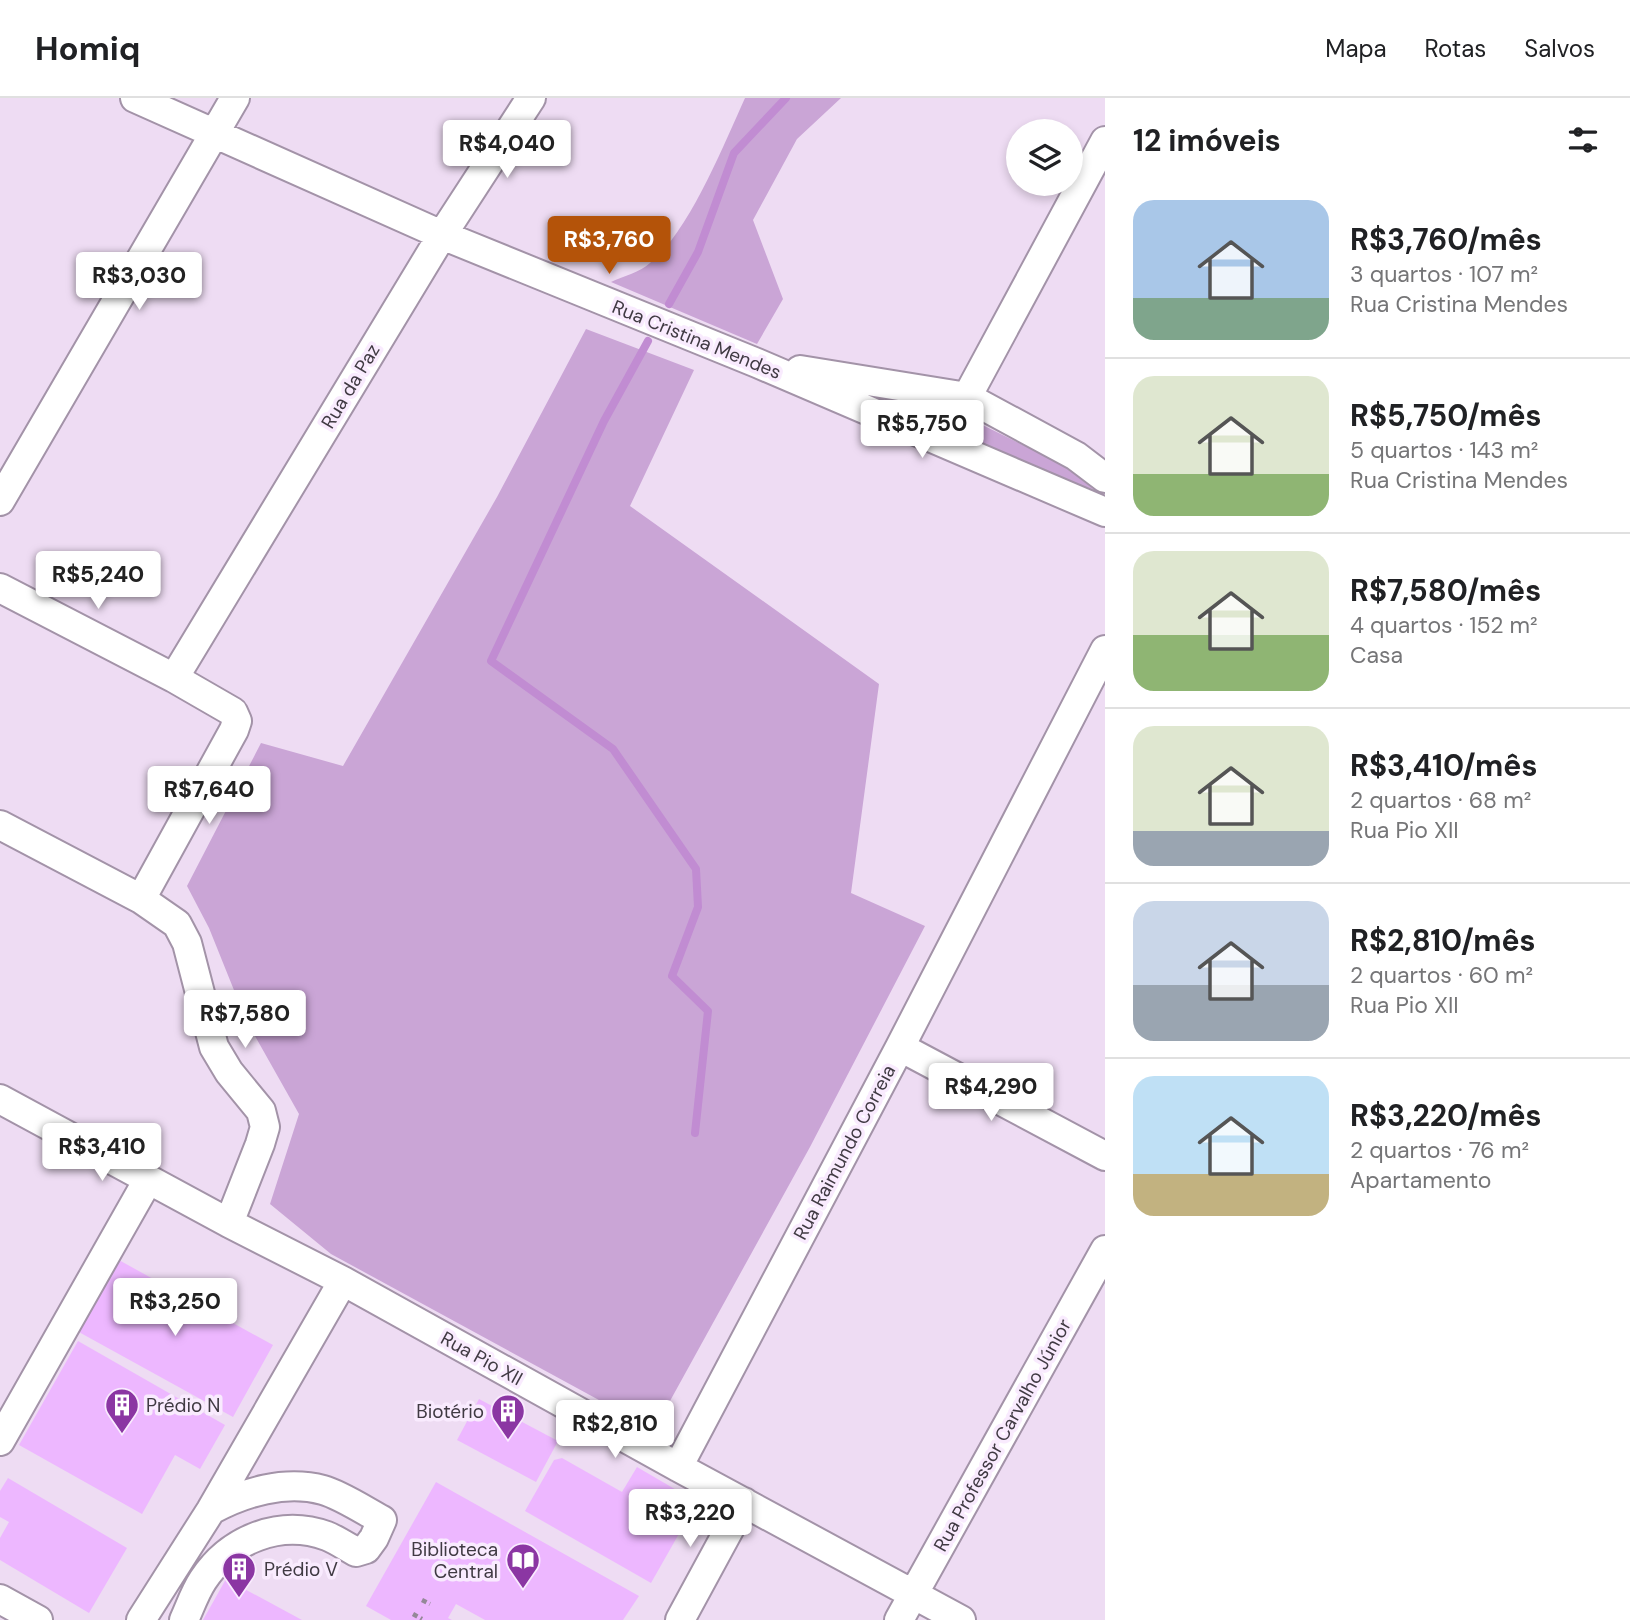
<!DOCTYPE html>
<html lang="pt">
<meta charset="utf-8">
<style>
body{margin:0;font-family:"DM Sans",sans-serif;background:#f2f2f2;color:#202124;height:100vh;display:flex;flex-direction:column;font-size:26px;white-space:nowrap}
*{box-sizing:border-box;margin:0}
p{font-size:23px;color:#757577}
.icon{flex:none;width:38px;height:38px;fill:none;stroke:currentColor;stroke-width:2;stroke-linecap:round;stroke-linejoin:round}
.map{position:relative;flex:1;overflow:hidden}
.side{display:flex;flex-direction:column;background:#fff;width:525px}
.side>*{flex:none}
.fabs{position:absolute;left:1006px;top:21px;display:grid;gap:14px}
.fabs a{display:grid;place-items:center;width:77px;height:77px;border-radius:50%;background:#fff;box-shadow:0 4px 10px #0003;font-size:35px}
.price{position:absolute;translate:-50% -60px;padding:0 16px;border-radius:7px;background:#fff;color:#222;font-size:23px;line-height:46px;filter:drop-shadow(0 2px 4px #0008)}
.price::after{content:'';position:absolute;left:50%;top:42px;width:21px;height:16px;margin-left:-10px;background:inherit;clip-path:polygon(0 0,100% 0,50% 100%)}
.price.active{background:#b45309;color:#fff}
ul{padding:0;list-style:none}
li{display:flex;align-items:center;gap:21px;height:175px;padding:0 28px}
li+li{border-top:2px solid #e0e0e0}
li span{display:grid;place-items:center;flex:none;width:196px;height:140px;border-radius:21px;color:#555}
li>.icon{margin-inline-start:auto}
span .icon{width:84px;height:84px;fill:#fffc;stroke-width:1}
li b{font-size:30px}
h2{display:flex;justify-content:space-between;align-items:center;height:84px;padding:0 28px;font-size:30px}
header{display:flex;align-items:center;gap:42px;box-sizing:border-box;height:98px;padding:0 35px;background:#fff;border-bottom:2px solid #e0e0e0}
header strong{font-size:33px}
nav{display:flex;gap:38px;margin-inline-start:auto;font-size:24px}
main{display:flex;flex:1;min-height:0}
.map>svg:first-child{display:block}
.green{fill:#caa5d6}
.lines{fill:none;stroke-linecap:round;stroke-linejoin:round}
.stream{stroke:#c18cd2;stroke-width:8}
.building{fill:#edb7ff}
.minor-casing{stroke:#a393a8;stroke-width:32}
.path{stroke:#948898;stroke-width:4.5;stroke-dasharray:5 3.5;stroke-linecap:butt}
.minor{stroke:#fff;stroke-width:28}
.labels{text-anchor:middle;stroke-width:7;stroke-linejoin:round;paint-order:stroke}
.street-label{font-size:19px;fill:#403a43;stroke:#f9ebfe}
.poi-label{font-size:19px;fill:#403a43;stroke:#f9ebfe;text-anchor:start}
</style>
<header>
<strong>Homiq</strong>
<nav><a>Mapa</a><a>Rotas</a><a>Salvos</a></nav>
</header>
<main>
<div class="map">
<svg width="1105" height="1522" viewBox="0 0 1105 1522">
<rect width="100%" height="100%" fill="#eedcf3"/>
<path class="green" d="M 745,0 L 841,0 L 797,41 L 753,122 L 783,201 L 757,246 L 611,184 C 624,178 640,174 650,165 C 689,134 724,46 745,0 Z
M 586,231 L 694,272 L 630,408 L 879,586 L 851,795 L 925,828 L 810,1049 L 654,1332 L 331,1156 L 270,1106 L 299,1016 L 246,922 L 209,830 L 187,788 L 261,645 L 343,668 L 497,399 Z
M 839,291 L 950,311 L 1060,365 L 1105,400 Z"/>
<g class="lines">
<path class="stream" d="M 669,206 L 698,154 L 734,55 L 786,0
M 648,243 L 604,323 L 491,563 L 613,651 L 696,771 L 698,809 L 672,878 L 708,913 L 695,1035"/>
</g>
<path class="building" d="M 117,1161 L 273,1247 L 233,1319 L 77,1233 Z
M 78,1243 L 225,1327 L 200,1371 L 175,1357 L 142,1416 L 19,1347 Z
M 479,1301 L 558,1343 L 536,1384 L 457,1342 Z
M 562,1360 L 622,1394 L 637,1369 L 697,1404 L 651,1485 L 525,1413 L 554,1362 Z
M 8,1380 L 127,1450 L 89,1515 L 0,1462 L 0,1440 L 9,1424 L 0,1419 L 0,1393 Z
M 436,1384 L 639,1498 L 623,1522 L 485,1522 L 456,1506 L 448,1520 L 452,1522 L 391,1522 L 366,1508 Z
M 226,1481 L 302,1522 L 203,1522 Z"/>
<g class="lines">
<g class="minor-casing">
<path id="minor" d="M 135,0 L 442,137 L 757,265 L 1105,414
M 800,272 L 967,299 L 1076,358 L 1105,380
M 967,299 L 1105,43
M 0,403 L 235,0
M 0,490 L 174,580 L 233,614 L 237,623 L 234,632 L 141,801
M 174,580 L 442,137 L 531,0
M 0,727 L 141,801 L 177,826 L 187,845 L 214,949 L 229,974 L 261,1013 L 265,1029 L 260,1046 L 229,1125
M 900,949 L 1105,1058
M 0,1001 L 229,1125 L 343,1183 L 678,1369 L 961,1522
M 0,1343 L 148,1082
M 678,1369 L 900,949 L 1105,552
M 0,1501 L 38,1522
M 141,1522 L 211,1412 L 343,1183
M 184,1522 C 190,1509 195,1494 203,1482 C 230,1441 280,1421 327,1438 C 337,1442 347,1449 356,1454 L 366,1451 L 374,1440 L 382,1422 C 365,1413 341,1397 323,1392 C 285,1382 244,1394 211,1412
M 680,1522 L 744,1404
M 899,1522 L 1105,1152"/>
</g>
<path class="path" d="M 422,1502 L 430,1506
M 413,1516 L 422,1521"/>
<use href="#minor" class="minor"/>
</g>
<defs>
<g id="building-pin" transform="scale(1.75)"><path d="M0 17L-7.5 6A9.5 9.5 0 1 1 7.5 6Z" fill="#8b36a3" stroke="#f9ebfe"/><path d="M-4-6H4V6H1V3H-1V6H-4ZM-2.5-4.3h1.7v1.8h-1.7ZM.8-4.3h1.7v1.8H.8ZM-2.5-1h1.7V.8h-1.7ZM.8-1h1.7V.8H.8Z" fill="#fff"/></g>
<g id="library-pin" transform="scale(1.75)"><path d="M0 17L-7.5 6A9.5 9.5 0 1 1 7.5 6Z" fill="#8b36a3" stroke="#f9ebfe"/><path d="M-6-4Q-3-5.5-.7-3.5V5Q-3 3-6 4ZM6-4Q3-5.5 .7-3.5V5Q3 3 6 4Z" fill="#fff"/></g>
</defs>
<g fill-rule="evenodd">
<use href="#building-pin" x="122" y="1307"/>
<use href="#building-pin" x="508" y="1313"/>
<use href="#library-pin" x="523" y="1462"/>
<use href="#building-pin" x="239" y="1471"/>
</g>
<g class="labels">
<g class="street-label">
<text transform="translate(697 241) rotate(22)" y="7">Rua Cristina Mendes</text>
<text transform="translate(350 288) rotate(-59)" y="7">Rua da Paz</text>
<text transform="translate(844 1054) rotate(-62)" y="7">Rua Raimundo Correia</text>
<text transform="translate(482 1260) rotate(29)" y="7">Rua Pio XII</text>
<text transform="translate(1002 1337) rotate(-61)" y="7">Rua Professor Carvalho Júnior</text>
</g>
<g class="poi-label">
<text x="146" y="1314">Prédio N</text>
<text x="484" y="1320" text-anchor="end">Biotério</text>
<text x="498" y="1458" text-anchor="end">Biblioteca<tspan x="498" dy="22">Central</tspan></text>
<text x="264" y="1478">Prédio V</text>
</g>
</g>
</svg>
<div class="fabs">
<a><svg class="icon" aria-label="layers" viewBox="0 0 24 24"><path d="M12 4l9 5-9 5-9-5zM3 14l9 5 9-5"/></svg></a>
</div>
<b class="price" style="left:507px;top:82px">R$4,040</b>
<b class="price active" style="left:609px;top:178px">R$3,760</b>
<b class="price" style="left:139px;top:214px">R$3,030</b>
<b class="price" style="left:922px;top:362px">R$5,750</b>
<b class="price" style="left:98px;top:513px">R$5,240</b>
<b class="price" style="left:209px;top:728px">R$7,640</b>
<b class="price" style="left:245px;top:952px">R$7,580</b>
<b class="price" style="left:991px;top:1025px">R$4,290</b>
<b class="price" style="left:102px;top:1085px">R$3,410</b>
<b class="price" style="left:175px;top:1240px">R$3,250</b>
<b class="price" style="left:615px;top:1362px">R$2,810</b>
<b class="price" style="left:690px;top:1451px">R$3,220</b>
</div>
<section class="side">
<h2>12 imóveis<svg class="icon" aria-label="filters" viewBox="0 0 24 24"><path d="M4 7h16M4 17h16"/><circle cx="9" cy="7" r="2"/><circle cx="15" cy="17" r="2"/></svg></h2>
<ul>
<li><span style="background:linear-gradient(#a9c7e8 70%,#7fa58c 0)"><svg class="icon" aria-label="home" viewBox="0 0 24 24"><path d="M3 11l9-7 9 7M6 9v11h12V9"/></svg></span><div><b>R$3,760/mês</b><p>3 quartos · 107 m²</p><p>Rua Cristina Mendes</p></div></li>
<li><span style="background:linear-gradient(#dfe7d0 70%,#8fb573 0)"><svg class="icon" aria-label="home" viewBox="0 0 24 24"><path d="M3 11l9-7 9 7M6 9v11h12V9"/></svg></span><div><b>R$5,750/mês</b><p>5 quartos · 143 m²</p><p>Rua Cristina Mendes</p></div></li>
<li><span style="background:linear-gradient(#dfe7d0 60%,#8fb573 0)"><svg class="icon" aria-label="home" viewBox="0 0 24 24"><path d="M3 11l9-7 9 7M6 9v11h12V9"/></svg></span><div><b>R$7,580/mês</b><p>4 quartos · 152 m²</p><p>Casa</p></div></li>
<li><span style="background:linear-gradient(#dfe7d0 75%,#9aa5b1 0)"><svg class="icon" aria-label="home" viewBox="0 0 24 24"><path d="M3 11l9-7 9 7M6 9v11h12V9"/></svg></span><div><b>R$3,410/mês</b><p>2 quartos · 68 m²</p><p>Rua Pio XII</p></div></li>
<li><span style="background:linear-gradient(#c9d6e8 60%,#9aa5b1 0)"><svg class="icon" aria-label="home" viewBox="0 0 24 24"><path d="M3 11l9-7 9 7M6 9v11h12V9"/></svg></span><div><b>R$2,810/mês</b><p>2 quartos · 60 m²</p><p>Rua Pio XII</p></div></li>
<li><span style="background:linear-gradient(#bfe0f5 70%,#c2b280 0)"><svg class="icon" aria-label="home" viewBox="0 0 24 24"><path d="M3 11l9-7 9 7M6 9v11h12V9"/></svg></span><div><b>R$3,220/mês</b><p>2 quartos · 76 m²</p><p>Apartamento</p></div></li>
</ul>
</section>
</main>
